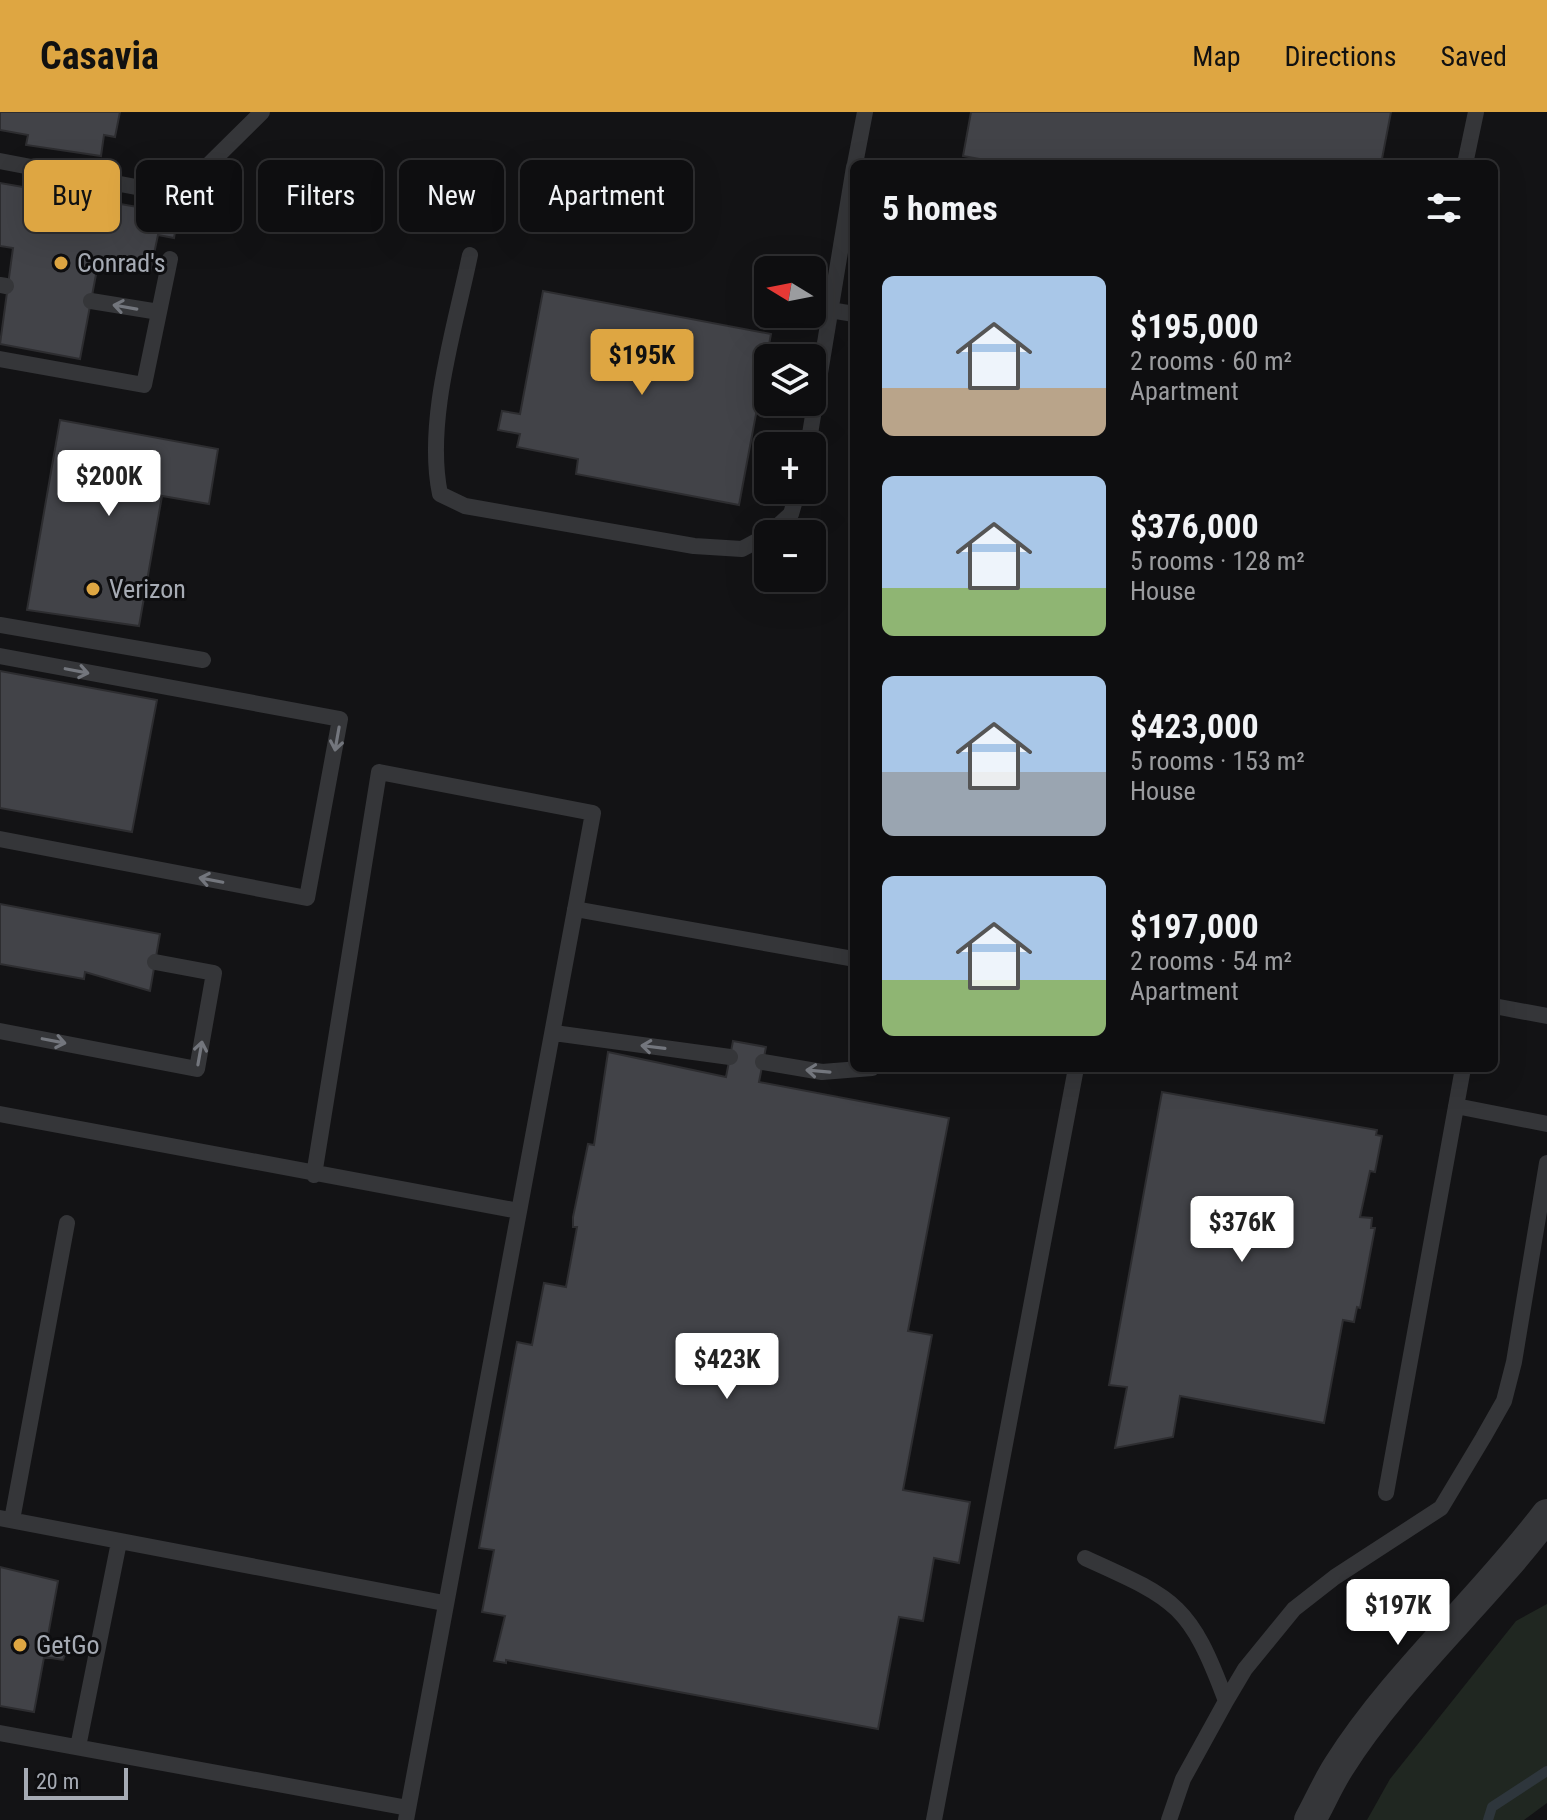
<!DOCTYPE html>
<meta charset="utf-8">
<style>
body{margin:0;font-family:"Roboto Condensed",sans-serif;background:#171719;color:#f1f3f6;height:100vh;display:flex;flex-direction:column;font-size:30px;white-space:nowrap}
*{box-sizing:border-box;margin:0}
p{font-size:26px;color:#9b9c9f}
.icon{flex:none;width:44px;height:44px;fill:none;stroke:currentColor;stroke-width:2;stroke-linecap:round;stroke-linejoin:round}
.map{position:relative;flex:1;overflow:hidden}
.drawer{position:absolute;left:850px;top:48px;width:648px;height:912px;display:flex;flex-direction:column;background:#0e0e10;border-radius:12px;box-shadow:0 8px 32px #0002,0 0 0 2px #2e2e30}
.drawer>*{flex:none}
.guide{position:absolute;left:24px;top:48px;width:706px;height:72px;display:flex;gap:16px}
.needle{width:52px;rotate:280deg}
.controls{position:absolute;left:754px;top:144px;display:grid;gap:16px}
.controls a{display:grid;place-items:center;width:72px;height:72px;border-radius:12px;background:#0e0e10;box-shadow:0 8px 32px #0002,0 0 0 2px #2e2e30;font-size:40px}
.scale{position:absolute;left:24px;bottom:20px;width:104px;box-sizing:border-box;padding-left:8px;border:4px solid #a6abb4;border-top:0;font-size:22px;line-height:28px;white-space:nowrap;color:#a6abb4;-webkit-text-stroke:6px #0e0e10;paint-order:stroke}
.price{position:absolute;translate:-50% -68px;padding:0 18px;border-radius:8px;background:#fff;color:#222;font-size:26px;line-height:52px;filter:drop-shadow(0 2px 4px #0008)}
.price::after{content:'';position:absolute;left:50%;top:48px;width:24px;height:18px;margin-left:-12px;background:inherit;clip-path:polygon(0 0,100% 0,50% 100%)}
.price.selected{background:#dea642;color:#111}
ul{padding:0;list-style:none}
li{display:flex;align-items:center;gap:24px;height:200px;padding:0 32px}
li span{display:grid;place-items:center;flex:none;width:224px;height:160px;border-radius:12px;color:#555}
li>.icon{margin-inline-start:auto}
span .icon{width:96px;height:96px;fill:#fffc;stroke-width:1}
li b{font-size:34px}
h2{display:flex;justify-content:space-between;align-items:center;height:96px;padding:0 32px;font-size:34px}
.pill{padding:0 28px;border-radius:12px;background:#0e0e10;box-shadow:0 8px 32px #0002,0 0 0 2px #2e2e30;font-size:28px;line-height:72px}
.pill.selected{background:#dea642;color:#111}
header{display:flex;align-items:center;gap:48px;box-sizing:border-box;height:112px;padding:0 40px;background:#dea642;color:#111}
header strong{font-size:38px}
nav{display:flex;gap:44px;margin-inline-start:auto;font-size:28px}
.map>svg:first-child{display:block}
.green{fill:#202721}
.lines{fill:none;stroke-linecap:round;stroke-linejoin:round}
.stream{stroke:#2e363c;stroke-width:10}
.building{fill:#424348;stroke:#2d2d30;stroke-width:2}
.lane{stroke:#353639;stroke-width:16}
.street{stroke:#353639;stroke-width:32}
.oneway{stroke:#73767d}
.poi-dot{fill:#dea642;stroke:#0e0e10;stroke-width:3}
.labels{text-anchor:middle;stroke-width:6;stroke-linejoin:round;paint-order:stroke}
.poi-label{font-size:26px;fill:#a6abb4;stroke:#0e0e10;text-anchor:start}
</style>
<header>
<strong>Casavia</strong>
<nav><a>Map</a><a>Directions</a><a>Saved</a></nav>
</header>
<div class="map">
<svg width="1547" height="1708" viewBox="0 0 1547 1708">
<rect width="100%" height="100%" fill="#131315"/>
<path class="green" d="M 1547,1492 L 1547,1691 L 1524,1708 L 1367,1708 L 1390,1667 L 1516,1509 Z"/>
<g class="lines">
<path class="stream" d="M 1488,1708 L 1492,1695 L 1547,1659"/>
</g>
<path class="building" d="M 0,0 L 120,0 L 115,25 L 104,23 L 101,44 L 26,33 L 28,23 L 0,18 Z
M 971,0 L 1391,0 L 1381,52 L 1007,52 L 963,44 Z
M 0,71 L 178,102 L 174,126 L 158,123 L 150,161 L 98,152 L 80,247 L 0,232 L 13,136 L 0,134 Z
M 543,179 L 771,222 L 739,393 L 576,362 L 578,347 L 517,335 L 520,322 L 498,318 L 502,299 L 520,302 Z
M 60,308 L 218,337 L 209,392 L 162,384 L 139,514 L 27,498 Z
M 0,559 L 157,588 L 132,720 L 0,696 Z
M 0,792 L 160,822 L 150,879 L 85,860 L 84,867 L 0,852 Z
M 733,929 L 766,935 L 759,970 L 949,1006 L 908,1219 L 932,1223 L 903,1378 L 970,1390 L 959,1451 L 934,1446 L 923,1509 L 899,1505 L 878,1617 L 506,1548 L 506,1551 L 494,1549 L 505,1504 L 482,1500 L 494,1438 L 479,1436 L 517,1230 L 532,1233 L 544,1171 L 566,1175 L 577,1115 L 573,1115 L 573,1105 L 588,1032 L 594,1033 L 608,940 L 726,965 Z
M 1162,980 L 1377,1018 L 1376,1023 L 1382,1024 L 1375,1060 L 1370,1059 L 1360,1105 L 1372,1106 L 1371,1116 L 1375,1116 L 1360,1196 L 1357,1195 L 1354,1210 L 1343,1208 L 1324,1311 L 1180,1284 L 1173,1325 L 1115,1336 L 1127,1275 L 1109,1273 Z
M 0,1455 L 58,1469 L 34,1600 L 0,1594 Z
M 48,1528 L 69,1533 L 63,1548 L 44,1545 Z"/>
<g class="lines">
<path class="lane" d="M 0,49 L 178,83 L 262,0
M 855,52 L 865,0
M 1465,52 L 1476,0
M 470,143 C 455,216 425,309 440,382 L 465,394 L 694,434 L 742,437 L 768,423
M 0,173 L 6,174
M 91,189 L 159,200
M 830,198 L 854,202
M 0,247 L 144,273 L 170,147
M 808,334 L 854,55
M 769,422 L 791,402 L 798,378
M 0,513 L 203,548
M 0,544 L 340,607 L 307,786 L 0,727
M 575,797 L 854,847
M 1494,894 L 1547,904
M 0,919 L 197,957 L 214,861 L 155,850
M 554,921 L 730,945
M 763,950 L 822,960 L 872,956
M 1456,994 L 1547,1012
M 0,1002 L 519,1099
M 314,1063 L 379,660 L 593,701 L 406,1708
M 1386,1381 L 1463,956
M 0,1406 L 444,1491
M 12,1408 L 67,1111
M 1085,1446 C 1176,1487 1190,1492 1226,1589
M 0,1621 L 408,1696
M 78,1635 L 119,1430
M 934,1708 L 1076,956
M 1169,1708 L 1183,1667 L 1226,1589 L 1245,1557 L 1294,1497 L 1335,1465 L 1441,1396 L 1483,1326 L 1504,1289 L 1514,1250 L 1547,1051"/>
<path class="street" d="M 1310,1708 C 1320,1690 1328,1671 1339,1654 C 1395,1565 1483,1488 1547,1403"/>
</g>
<defs><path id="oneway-shaft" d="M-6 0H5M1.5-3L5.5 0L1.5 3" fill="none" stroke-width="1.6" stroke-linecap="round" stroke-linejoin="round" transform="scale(2)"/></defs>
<g class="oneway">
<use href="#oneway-shaft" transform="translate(125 195) rotate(-170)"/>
<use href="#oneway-shaft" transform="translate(77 559) rotate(11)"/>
<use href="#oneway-shaft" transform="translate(337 627) rotate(100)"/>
<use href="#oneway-shaft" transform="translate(211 768) rotate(-169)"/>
<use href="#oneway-shaft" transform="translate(54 929) rotate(11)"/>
<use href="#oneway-shaft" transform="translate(653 935) rotate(-173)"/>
<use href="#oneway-shaft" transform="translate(200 941) rotate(-80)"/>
<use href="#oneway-shaft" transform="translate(818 959) rotate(-175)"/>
</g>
<g class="poi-dot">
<circle cx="61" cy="151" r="8"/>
<circle cx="93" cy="477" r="8"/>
<circle cx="20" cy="1533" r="8"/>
</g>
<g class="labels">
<g class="poi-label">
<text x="77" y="160">Conrad's</text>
<text x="109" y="486">Verizon</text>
<text x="36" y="1542">GetGo</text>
</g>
</g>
</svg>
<div class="controls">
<a><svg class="needle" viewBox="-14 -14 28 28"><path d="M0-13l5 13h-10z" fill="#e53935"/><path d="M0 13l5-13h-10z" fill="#9b9c9f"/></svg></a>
<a><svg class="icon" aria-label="layers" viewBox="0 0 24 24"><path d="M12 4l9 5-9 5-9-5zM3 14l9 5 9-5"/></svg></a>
<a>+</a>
<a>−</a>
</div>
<div class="scale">20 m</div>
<b class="price selected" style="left:642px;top:285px">$195K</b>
<b class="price" style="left:109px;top:406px">$200K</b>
<b class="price" style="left:1242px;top:1152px">$376K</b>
<b class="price" style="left:727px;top:1289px">$423K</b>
<b class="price" style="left:1398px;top:1535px">$197K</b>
<div class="guide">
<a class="pill selected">Buy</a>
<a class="pill">Rent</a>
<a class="pill">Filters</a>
<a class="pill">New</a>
<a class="pill">Apartment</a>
</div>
<section class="drawer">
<h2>5 homes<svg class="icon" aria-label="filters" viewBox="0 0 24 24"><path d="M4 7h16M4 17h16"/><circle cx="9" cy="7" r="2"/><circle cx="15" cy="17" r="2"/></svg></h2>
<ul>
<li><span style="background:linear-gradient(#a9c7e8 70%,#b9a48a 0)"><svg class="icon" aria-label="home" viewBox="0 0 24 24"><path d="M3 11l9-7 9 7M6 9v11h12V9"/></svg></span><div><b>$195,000</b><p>2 rooms · 60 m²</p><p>Apartment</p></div></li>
<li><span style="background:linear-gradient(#a9c7e8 70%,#8fb573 0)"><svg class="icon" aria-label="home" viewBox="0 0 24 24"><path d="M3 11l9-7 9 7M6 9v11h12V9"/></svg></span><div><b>$376,000</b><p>5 rooms · 128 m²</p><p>House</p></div></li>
<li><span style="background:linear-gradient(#a9c7e8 60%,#9aa5b1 0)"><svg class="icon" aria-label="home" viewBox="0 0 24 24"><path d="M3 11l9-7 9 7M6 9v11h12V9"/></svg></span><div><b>$423,000</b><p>5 rooms · 153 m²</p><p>House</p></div></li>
<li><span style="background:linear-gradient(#a9c7e8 65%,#8fb573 0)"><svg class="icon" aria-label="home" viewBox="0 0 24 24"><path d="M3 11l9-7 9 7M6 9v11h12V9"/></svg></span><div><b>$197,000</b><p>2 rooms · 54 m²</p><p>Apartment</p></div></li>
</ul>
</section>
</div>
